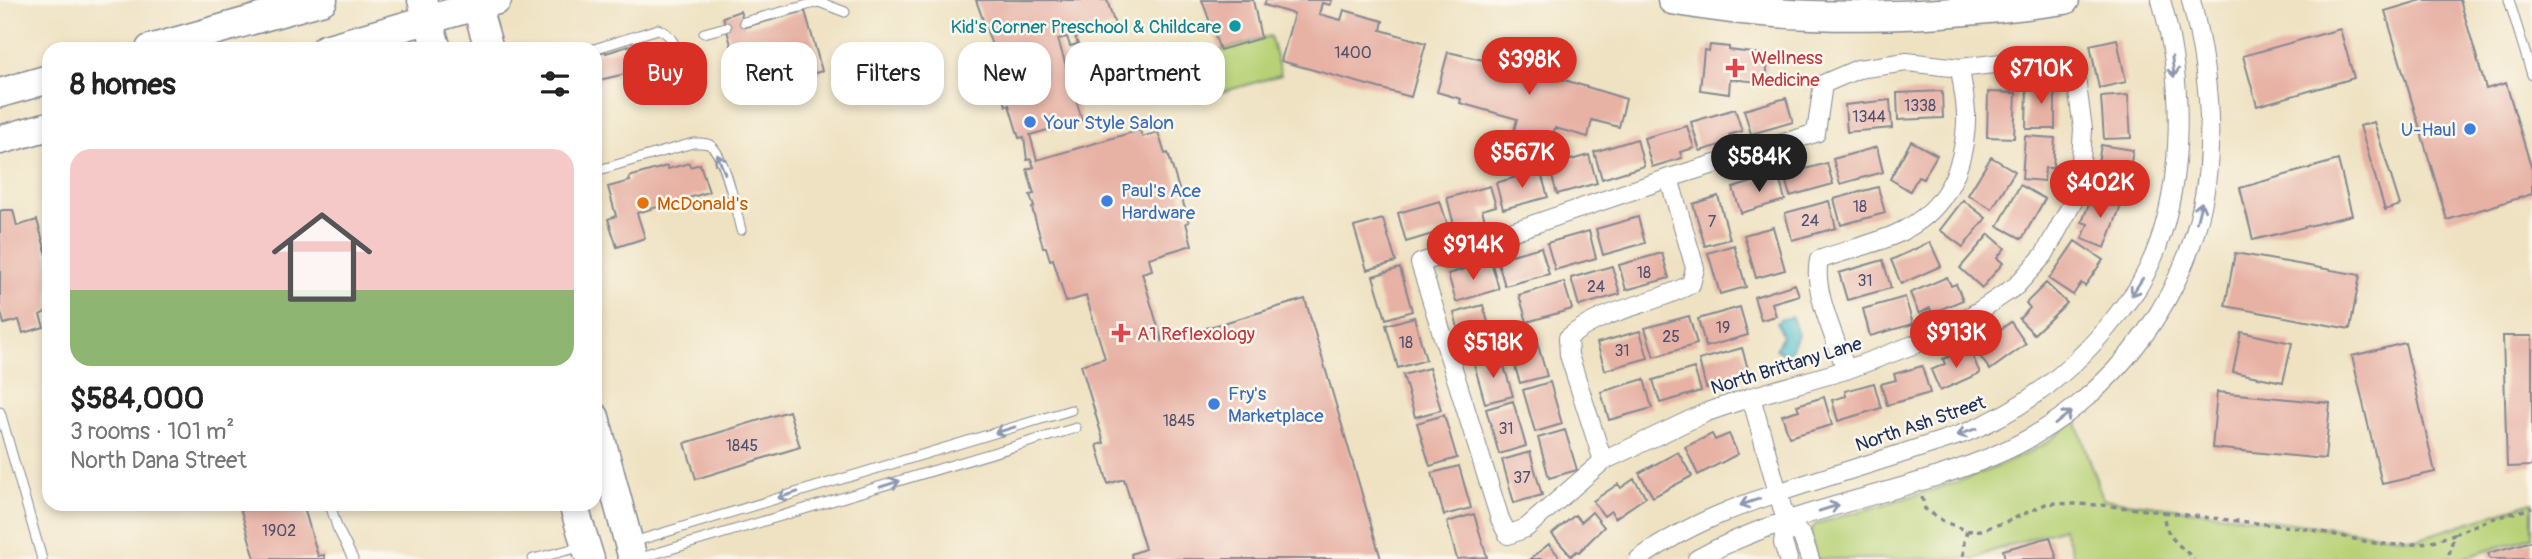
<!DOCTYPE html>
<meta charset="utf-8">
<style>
body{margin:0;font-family:Pangolin,sans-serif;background:#f2f2f2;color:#222;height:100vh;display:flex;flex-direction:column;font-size:26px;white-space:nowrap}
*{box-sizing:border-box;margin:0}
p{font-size:23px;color:#767676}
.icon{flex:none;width:38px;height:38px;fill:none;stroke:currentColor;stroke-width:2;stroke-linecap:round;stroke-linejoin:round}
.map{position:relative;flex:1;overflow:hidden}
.panel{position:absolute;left:42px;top:42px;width:560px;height:469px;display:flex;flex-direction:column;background:#fff;border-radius:21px;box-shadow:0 4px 10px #0003}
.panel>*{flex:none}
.guide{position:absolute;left:623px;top:42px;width:665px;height:63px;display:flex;gap:14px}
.price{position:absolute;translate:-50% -60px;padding:0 16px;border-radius:24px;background:#d93025;color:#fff;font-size:23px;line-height:46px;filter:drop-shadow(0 2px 4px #0008)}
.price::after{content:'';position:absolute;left:50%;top:42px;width:21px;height:16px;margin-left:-10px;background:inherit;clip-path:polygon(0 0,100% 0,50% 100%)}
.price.selected{background:#222;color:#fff}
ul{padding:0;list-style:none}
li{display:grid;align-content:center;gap:14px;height:371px;padding:0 28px}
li+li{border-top:2px solid #e0e0e0}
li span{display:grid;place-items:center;height:217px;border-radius:21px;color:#555}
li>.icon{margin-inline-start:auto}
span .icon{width:126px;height:126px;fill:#fffc;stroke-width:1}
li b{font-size:30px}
h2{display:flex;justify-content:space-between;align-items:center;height:84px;padding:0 28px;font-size:30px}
.chip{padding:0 24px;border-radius:21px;background:#fff;box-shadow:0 4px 10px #0003;font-size:24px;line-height:63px}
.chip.selected{background:#d93025;color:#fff}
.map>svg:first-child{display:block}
.green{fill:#b8d176;stroke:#6a806a;stroke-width:2}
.water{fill:#54c0cc;stroke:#387895;stroke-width:2}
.building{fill:#e7b1a4}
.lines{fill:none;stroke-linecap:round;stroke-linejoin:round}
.service-casing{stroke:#858890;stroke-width:11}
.minor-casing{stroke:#858890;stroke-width:20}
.primary-casing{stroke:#858890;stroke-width:31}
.path{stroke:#858890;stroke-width:3.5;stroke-dasharray:5 5;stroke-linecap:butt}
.service{stroke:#fff;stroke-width:9}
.minor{stroke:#fff;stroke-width:18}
.primary{stroke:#fff;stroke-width:28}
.oneway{stroke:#8d97ae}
.culture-dot{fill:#0f9aa8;stroke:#fbf7ec;stroke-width:2.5}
.health-dot{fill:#e0444e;stroke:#fbf7ec;stroke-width:2.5}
.shop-dot{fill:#3f7fe0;stroke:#fbf7ec;stroke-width:2.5}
.food-dot{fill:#e8710a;stroke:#fbf7ec;stroke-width:2.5}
.labels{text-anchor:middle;stroke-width:5;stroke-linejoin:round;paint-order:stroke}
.number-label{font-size:16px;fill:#4e5070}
.culture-label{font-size:19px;fill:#0d838f;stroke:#fbf7ec;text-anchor:end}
.health-label{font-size:19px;fill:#be3a42;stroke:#fbf7ec;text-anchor:start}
.shop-label{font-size:19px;fill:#366cbe;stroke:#fbf7ec;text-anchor:start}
.food-label{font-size:19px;fill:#c56008;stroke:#fbf7ec;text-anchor:start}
.street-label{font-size:19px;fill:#1b2f5e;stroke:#fbf7ec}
</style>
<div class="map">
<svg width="2532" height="559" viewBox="0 0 2532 559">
<rect width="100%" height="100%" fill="#fbf7ec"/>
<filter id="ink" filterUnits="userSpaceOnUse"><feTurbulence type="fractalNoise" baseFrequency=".0143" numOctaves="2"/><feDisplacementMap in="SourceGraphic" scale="14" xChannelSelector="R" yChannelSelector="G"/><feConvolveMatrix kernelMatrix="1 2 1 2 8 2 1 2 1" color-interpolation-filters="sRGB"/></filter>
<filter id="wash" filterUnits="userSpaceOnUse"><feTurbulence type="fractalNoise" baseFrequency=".00686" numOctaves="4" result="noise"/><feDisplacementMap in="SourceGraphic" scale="28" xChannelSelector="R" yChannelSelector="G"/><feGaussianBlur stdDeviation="1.57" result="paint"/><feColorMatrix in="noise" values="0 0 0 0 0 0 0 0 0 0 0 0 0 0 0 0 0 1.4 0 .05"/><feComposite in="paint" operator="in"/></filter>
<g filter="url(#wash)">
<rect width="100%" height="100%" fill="#efe2c2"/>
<path class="green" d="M 1270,36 L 1281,75 L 1208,96 L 1197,57 Z
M 2076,420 L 2103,499 L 2417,539 L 2532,502 L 2532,537 L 2460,559 L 2075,559 L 2063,528 L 1989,552 L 1975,559 L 1816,559 L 1810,532 L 1816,524 C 1891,501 1971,484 2041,446 C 2053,439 2064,429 2076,420 Z"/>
<path class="water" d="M 1792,317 L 1798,335 L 1790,352 L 1786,355 L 1776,349 L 1782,337 L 1777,323 L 1780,320 Z"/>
<g id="blocks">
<path class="building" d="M 976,0 L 1107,0 L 1115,25 L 1075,37 L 1078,44 L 1070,46 L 1067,37 L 1058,39 L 1082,120 L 1030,135 L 1037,160 L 1140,130 L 1142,137 L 1158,132 L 1165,154 L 1168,153 L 1189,222 L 1186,223 L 1192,245 L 1149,258 L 1152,270 L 1142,273 L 1162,341 L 1305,299 L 1381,559 L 1132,559 L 1131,554 L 1145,549 L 1124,479 L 1108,484 L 1097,445 L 1104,443 L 1081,365 L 1105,358 L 1086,296 L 1066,302 L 1053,259 L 1050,260 L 1046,247 L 1043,247 L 1032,208 L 1034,207 L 1030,195 L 1034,194 L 1027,169 L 1034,167 L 1031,159 L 1027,160 L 1024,137 L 1019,138 L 1009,105 L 1006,106 L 991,52 L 994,51 Z
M 1202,0 L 1253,0 L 1261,38 L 1220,50 Z
M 1266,0 L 1332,0 L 1330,5 L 1322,3 L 1319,14 L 1341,20 L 1344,10 L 1383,21 L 1381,30 L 1426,43 L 1411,97 L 1281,61 L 1294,14 L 1264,5 Z
M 2422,0 L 2460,0 L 2486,89 L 2506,83 L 2532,170 L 2532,194 L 2447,220 L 2385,11 Z
M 740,11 L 745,27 L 805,11 L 822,71 L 745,93 L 723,17 Z
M 2340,29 L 2354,78 L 2257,106 L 2243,56 Z
M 2117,39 L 2126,82 L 2099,88 L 2090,45 Z
M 641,42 L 648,63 L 624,71 L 625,74 L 595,81 L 596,54 L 605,51 L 606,53 Z
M 1710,45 L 1729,47 L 1729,50 L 1762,54 L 1761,58 L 1768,58 L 1766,79 L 1759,78 L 1759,82 L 1730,79 L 1729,94 L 1700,90 L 1704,50 L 1709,51 Z
M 1448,52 L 1518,68 L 1520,61 L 1559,71 L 1558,78 L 1626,99 L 1619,127 L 1592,120 L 1588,137 L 1555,128 L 1550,144 L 1513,134 L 1517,119 L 1460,103 L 1461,99 L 1437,92 Z
M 2027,83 L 2055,83 L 2055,129 L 2026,129 Z
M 1942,91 L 1943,118 L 1898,120 L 1897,93 Z
M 1988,92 L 2016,93 L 2014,138 L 1987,137 Z
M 2128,95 L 2131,138 L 2104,139 L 2101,97 Z
M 1786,98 L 1793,122 L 1751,134 L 1744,110 Z
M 1890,100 L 1892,128 L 1847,132 L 1845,105 Z
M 1735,109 L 1742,131 L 1729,135 L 1731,142 L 1700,151 L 1691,122 Z
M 2374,122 L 2400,205 L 2385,210 L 2360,126 Z
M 1687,126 L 1694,148 L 1680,152 L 1682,158 L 1652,167 L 1644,138 Z
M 2025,136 L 2055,138 L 2053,168 L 2045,168 L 2044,181 L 2022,179 Z
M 1637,139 L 1644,166 L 1602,179 L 1594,152 Z
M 1911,141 L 1937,155 L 1923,179 L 1918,177 L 1910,191 L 1890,179 Z
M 2101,145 L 2133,150 L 2126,193 L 2094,188 Z
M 1877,147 L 1883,172 L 1840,184 L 1833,159 Z
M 1589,155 L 1597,183 L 1557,194 L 1549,166 Z
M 1991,157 L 2015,171 L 1992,209 L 1968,195 Z
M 2338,160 L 2352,215 L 2253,240 L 2240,188 Z
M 689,163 L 690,167 L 700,164 L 709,192 L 637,213 L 645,238 L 617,247 L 608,219 L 616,216 L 608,187 L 630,181 L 629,177 L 667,166 L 668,169 Z
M 1827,163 L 1833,184 L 1790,196 L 1784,175 Z
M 1540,170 L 1548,197 L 1503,209 L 1496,183 Z
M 1778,174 L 1785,200 L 1741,213 L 1733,188 Z
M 2020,185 L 2045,199 L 2022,239 L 1998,226 Z
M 1490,186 L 1496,206 L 1482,210 L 1485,220 L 1455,229 L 1447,198 Z
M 1878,187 L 1885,213 L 1841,225 L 1834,199 Z
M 2093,194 L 2121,205 L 2105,248 L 2082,239 L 2088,224 L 2082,222 Z
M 1718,196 L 1730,239 L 1705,246 L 1693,204 Z
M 1963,200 L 1986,218 L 1963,247 L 1940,230 Z
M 1440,201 L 1449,229 L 1406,242 L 1398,213 Z
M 1829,201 L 1836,228 L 1792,240 L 1785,213 Z
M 3,210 L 13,210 L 17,226 L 37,220 L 49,262 L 49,310 L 40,315 L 44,327 L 23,333 L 19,320 L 4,324 L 0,309 L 0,211 Z
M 1638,217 L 1645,243 L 1603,255 L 1596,229 Z
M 1383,219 L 1396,262 L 1367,270 L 1354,227 Z
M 1773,227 L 1785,270 L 1756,278 L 1744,235 Z
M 1589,231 L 1596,258 L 1555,270 L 1547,243 Z
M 1989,234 L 2005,248 L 1997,258 L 2003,263 L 1982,288 L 1960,268 Z
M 2075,241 L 2103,260 L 2085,286 L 2081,283 L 2073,295 L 2049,279 Z
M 1930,242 L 1941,266 L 1901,284 L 1891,260 Z
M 1734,245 L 1746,287 L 1720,294 L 1708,253 Z
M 1541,247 L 1549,274 L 1505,286 L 1497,259 Z
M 1662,253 L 1669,278 L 1626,290 L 1619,265 Z
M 2235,253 L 2360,275 L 2350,329 L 2225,306 Z
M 1883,260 L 1891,288 L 1847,300 L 1839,273 Z
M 1491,261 L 1499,289 L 1456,302 L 1448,274 Z
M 1612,266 L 1620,294 L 1579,306 L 1571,278 Z
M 1400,268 L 1412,311 L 1386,319 L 1373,276 Z
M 1947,277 L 1951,286 L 1956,284 L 1963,300 L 1932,313 L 1930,308 L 1919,314 L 1910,293 Z
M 1564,282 L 1572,309 L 1527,322 L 1519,295 Z
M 2046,283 L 2067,303 L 2034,334 L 2019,319 L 2030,308 L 2026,303 Z
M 1795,284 L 1799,295 L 1772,303 L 1776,316 L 1761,320 L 1754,297 Z
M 1905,297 L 1913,324 L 1870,336 L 1863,309 Z
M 1483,305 L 1496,349 L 1466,357 L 1454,313 Z
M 1740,307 L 1748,335 L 1706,347 L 1698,319 Z
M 1689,316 L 1697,344 L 1654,357 L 1645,328 Z
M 1414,317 L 1426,360 L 1398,368 L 1386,325 Z
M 2011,322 L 2026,344 L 1990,370 L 1974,348 Z
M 1640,331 L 1648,358 L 1605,370 L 1597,343 Z
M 1534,332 L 1547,376 L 1520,383 L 1507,340 Z
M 2241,332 L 2292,343 L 2283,382 L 2233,372 Z
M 2503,336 L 2532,336 L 2532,466 L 2507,467 Z
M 2405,343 L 2435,472 L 2382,484 L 2352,356 Z
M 1742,348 L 1750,376 L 1706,388 L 1699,360 Z
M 1969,348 L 1980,373 L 1940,391 L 1931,370 L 1945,364 L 1943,359 Z
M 1501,356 L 1513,396 L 1485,403 L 1474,364 Z
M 1922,366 L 1930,393 L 1887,405 L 1881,384 L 1896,380 L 1894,374 Z
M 1429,368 L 1441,410 L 1415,417 L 1403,375 Z
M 1694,368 L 1701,391 L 1660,403 L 1653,380 Z
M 1644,379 L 1652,408 L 1609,420 L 1601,392 Z
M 1550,382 L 1562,424 L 1535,432 L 1523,390 Z
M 1874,383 L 1881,408 L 1838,421 L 1832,400 L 1846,396 L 1845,391 Z
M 2217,392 L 2330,403 L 2325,459 L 2212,448 Z
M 1824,397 L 1832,425 L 1789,437 L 1782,415 L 1799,410 L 1797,405 Z
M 1513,401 L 1526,446 L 1499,454 L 1486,409 Z
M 789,411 L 800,447 L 696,479 L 685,443 Z
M 1444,415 L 1457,458 L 1430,466 L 1417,423 Z
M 1565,430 L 1577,470 L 1549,478 L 1538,438 Z
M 1712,434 L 1715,440 L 1729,434 L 1738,454 L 1698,475 L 1685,447 Z
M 1530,452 L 1542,495 L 1514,503 L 1502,460 Z
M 1678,452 L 1692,476 L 1653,497 L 1639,473 Z
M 1459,466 L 1471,508 L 1444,515 L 1432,473 Z
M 1634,479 L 1646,497 L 1615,518 L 1611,511 L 1604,516 L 1593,501 L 1618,484 L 1621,488 Z
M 239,504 L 303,504 L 318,556 L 324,555 L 325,559 L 255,559 Z
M 1592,512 L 1604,527 L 1579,552 L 1577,551 L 1571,556 L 1552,534 L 1575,515 L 1581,522 Z
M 1474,514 L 1487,557 L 1457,559 L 1447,522 Z
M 2050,537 L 2057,559 L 2005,559 L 2003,550 Z
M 2532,541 L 2532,559 L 2490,559 L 2488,553 Z
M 1549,544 L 1561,559 L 1530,559 Z"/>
</g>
</g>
<g filter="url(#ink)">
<use href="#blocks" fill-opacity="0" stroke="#858890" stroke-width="2"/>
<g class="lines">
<g class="service-casing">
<path id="service" d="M 2509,0 L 2532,75
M 744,22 L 819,2 L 845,12
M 704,33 L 726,27
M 594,49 L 658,29 C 679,35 682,71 687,91
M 595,171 L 693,143 C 698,143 705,142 710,145 C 725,154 736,211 741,230
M 0,412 L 42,559
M 330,504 L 337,527 L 353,559
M 633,542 L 1071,410
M 533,559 L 584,546
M 637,559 L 1076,428"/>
</g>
<g class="minor-casing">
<path id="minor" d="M 2051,57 L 2067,60 L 2076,78 L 2083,129 L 2079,191 L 2044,255 L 2016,286 L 1979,311 L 1929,339 L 1846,370 L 1751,397 L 1707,412 L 1603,461 L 1526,528 L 1508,535 L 1500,519 L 1420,263 L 1669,178 L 1816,133 L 1823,84 L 1858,69 L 1907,62 L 1960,68 Z
M 1846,370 C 1836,339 1812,291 1819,260 C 1845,250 1882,243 1906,229 C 1947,207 1964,167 1966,122 C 1967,104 1962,85 1960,68
M 1751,397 L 1786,521 L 1783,543 L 1788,559
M 1603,461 L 1569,355 L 1568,338 C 1604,308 1651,306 1691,284 L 1695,268 L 1669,178
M 1786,521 L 1802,536 L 1810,559
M 1639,559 C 1694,519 1757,499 1821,479 C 1869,464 1917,449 1965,433 C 2027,408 2077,367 2118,314 C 2125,304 2134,295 2140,284 C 2186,204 2186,87 2161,0
M 1697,559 C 1789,508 1897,496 1993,456 C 2115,405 2206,281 2209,147 C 2211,97 2203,48 2191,0"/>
</g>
<g class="primary-casing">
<path id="primary" d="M 422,0 L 437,49
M 475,0 L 489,49
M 1672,0 C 1802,24 1935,18 2065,0
M 150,49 L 323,0
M 325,49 L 497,0
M 0,93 L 49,79
M 0,140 L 49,126
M 595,417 L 633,559
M 573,504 L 590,559"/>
</g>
<path class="path" d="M 1922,497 L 1925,509 L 1943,521 L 1967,531 L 1964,541 L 1963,559
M 2164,512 C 2207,518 2249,522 2292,527 C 2353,534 2391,559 2454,534 L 2448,559
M 1967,531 L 1981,530 L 2006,522 L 2048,503 L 2101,505 L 2164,512 C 2163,536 2179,544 2194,559
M 2454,534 L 2488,520 L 2532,508"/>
<use href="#service" class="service"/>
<use href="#minor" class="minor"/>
<use href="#primary" class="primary"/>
</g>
<defs><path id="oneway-shaft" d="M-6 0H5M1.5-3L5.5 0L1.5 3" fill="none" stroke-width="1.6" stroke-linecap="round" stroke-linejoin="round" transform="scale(1.75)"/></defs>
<g class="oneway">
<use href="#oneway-shaft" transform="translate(2173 67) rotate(83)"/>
<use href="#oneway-shaft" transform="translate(721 164) rotate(-112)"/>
<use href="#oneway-shaft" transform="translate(2199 212) rotate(-76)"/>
<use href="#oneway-shaft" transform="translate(2137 287) rotate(123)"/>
<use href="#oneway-shaft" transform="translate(2063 418) rotate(-39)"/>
<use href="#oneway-shaft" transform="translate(1005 430) rotate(163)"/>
<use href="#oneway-shaft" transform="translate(1967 432) rotate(160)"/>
<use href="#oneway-shaft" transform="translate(890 484) rotate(-17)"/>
<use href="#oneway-shaft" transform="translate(788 495) rotate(163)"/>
<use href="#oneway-shaft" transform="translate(1750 502) rotate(161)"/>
<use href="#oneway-shaft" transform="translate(1829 508) rotate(-17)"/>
</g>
</g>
<circle class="culture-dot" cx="1235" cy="26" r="7"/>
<g class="health-dot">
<path d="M1731.5 57.5h7v7h7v7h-7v7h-7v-7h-7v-7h7z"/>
<path d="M1117.5 322.5h7v7h7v7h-7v7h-7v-7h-7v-7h7z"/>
</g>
<g class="shop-dot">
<circle cx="1030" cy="122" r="7"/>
<circle cx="2470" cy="129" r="7"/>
<circle cx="1107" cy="201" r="7"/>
<circle cx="1214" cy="404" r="7"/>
</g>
<circle class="food-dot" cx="643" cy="203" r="7"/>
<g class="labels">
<g class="number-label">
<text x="1353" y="58">1400</text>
<text x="1920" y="111">1338</text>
<text x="1869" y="122">1344</text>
<text x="1860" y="212">18</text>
<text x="1810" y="226">24</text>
<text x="1712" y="227">7</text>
<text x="1644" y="278">18</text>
<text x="1865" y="286">31</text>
<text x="1596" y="292">24</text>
<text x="1723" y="333">19</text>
<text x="1671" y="342">25</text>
<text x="1406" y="348">18</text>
<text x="1622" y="356">31</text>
<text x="1179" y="426">1845</text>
<text x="1506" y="434">31</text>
<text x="742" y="451">1845</text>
<text x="1522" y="483">37</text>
<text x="279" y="536">1902</text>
</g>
<g class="culture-label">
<text x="1221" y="33">Kid's Corner Preschool &amp; Childcare</text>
</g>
<g class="health-label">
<text x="1751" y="64">Wellness<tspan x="1751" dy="22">Medicine</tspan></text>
<text x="1137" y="340">A1 Reflexology</text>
</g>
<g class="shop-label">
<text x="1044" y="129">Your Style Salon</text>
<text x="2456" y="136" text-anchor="end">U-Haul</text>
<text x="1121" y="197">Paul's Ace<tspan x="1121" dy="22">Hardware</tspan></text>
<text x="1228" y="400">Fry's<tspan x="1228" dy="22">Marketplace</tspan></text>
</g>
<g class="food-label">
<text x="657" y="210">McDonald's</text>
</g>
<g class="street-label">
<text transform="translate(1786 365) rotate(-17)" y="7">North Brittany Lane</text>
<text transform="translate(1920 423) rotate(-19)" y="7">North Ash Street</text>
</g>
</g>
</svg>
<b class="price" style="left:1529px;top:97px">$398K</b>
<b class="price" style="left:2041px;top:106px">$710K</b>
<b class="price" style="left:1522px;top:190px">$567K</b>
<b class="price selected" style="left:1759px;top:194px">$584K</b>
<b class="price" style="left:2100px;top:220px">$402K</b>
<b class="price" style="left:1473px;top:282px">$914K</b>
<b class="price" style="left:1956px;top:370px">$913K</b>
<b class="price" style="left:1493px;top:380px">$518K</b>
<div class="guide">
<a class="chip selected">Buy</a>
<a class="chip">Rent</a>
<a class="chip">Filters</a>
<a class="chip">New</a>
<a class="chip">Apartment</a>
</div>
<section class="panel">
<h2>8 homes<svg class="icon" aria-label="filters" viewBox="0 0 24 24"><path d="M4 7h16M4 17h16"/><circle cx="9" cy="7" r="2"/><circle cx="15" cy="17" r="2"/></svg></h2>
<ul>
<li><span style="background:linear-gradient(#f6c9c9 65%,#8fb573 0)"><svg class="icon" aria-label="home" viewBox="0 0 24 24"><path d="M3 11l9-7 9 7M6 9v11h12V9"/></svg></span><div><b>$584,000</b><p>3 rooms · 101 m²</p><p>North Dana Street</p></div></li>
</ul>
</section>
</div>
